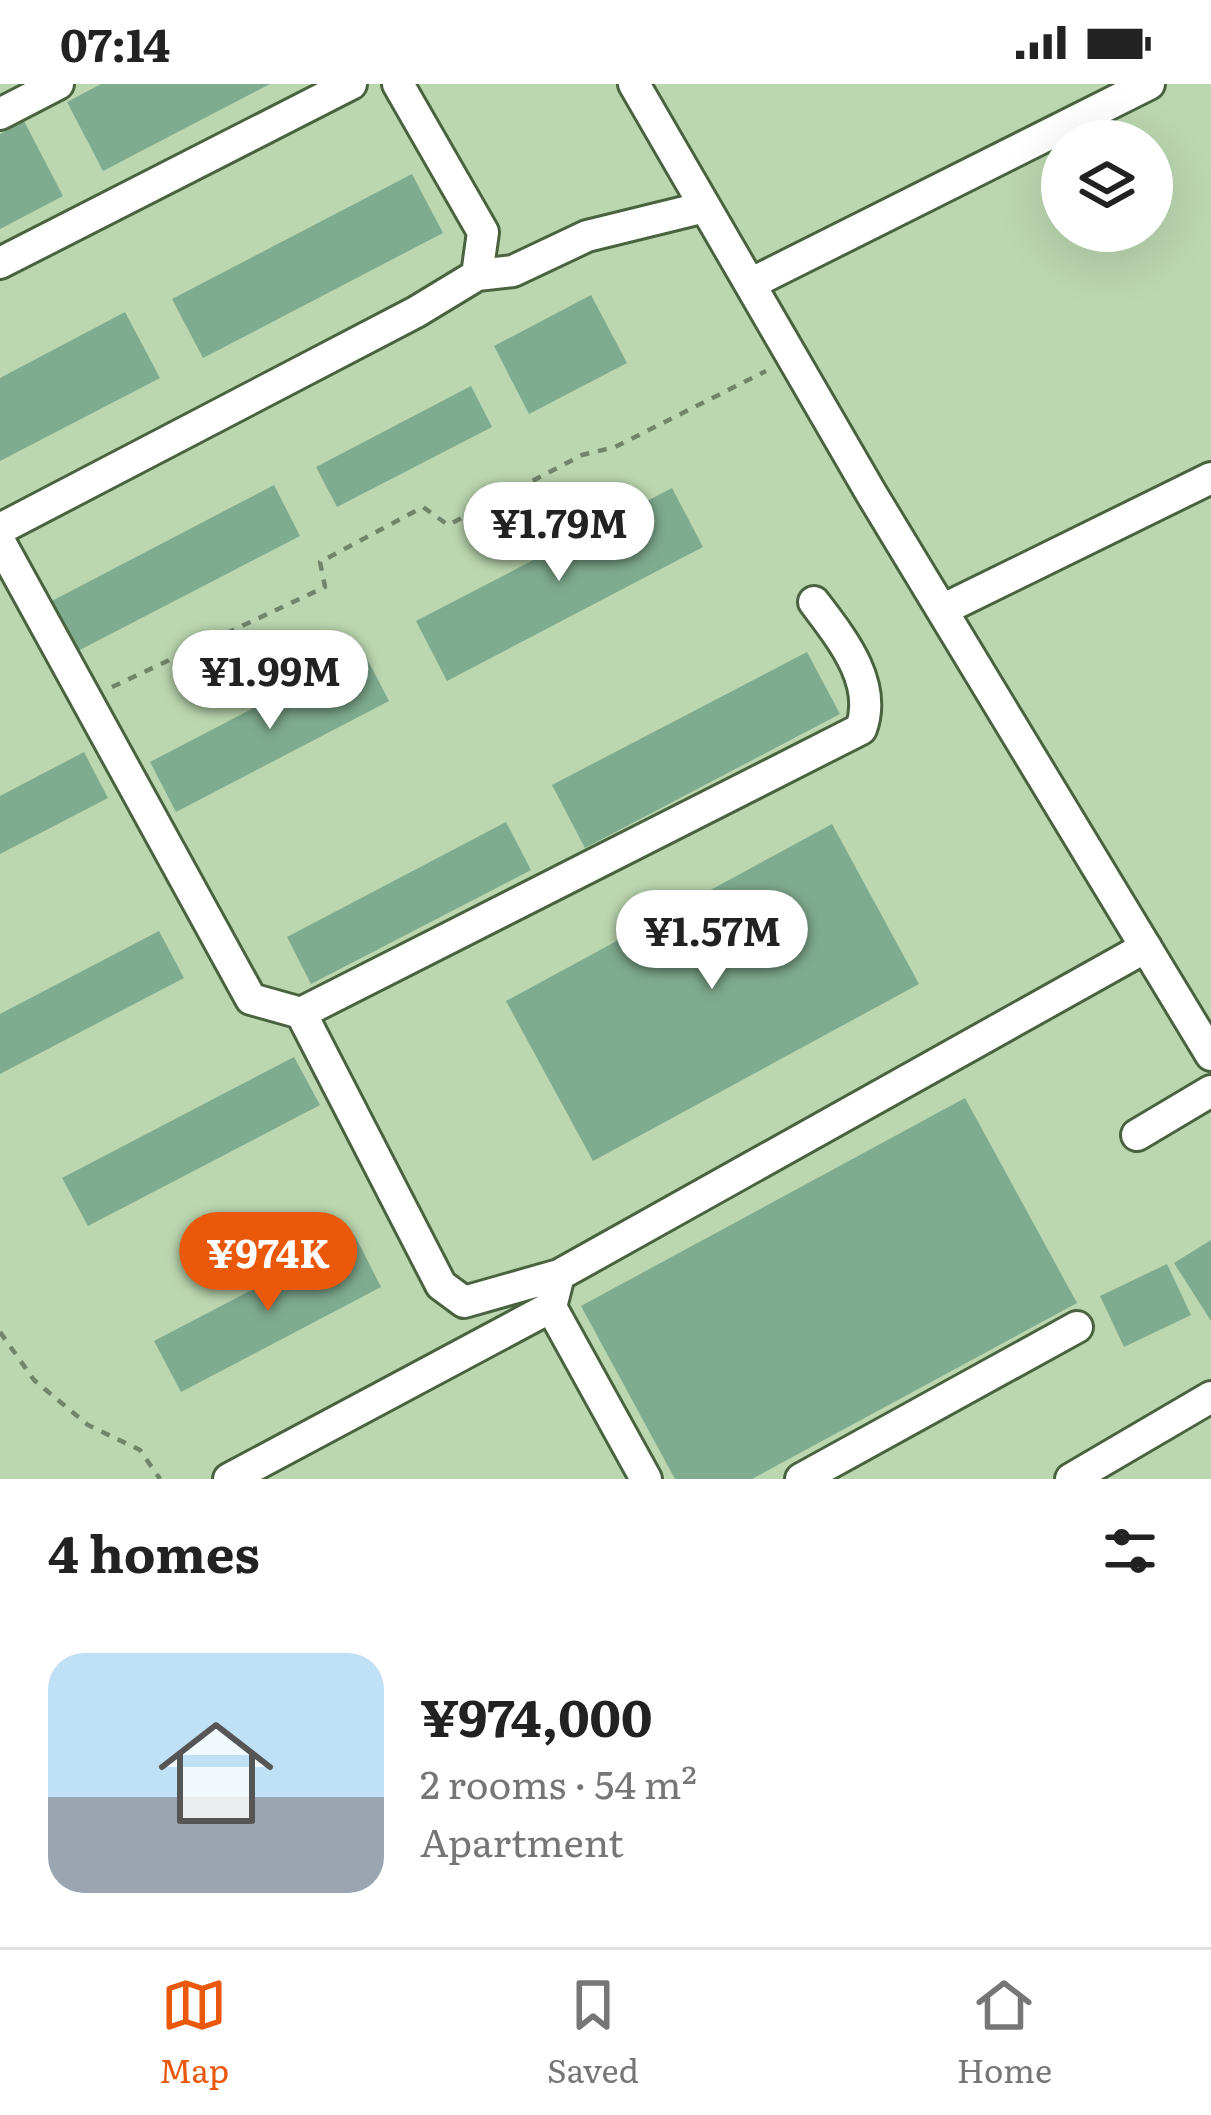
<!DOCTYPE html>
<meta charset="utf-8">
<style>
body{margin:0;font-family:Literata,serif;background:#f6f6f6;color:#222;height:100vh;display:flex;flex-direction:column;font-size:45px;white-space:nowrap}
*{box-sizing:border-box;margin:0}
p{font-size:39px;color:#767676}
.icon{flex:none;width:66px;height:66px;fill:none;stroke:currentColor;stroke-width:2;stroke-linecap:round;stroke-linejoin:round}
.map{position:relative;height:1395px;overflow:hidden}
.panel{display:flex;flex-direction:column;background:#fff;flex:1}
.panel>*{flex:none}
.tools{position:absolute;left:1041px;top:36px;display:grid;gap:24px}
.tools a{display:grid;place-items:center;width:132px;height:132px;border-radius:50%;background:#fff;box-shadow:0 12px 48px #0002;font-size:60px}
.price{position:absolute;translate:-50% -102px;padding:0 27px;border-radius:42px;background:#fff;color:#222;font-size:39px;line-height:78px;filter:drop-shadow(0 3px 6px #0008)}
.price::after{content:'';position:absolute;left:50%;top:72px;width:36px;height:27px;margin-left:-18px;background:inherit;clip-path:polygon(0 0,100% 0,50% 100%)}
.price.on{background:#ea580c;color:#fff}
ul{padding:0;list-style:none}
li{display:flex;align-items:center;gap:36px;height:300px;padding:0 48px}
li+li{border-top:3px solid #e0e0e0}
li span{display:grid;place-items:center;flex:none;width:336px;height:240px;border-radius:36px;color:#555}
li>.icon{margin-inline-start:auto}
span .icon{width:144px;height:144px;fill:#fffc;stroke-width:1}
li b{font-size:51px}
h2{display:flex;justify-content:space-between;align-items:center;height:144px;padding:0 48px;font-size:51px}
.status{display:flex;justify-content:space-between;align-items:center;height:84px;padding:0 60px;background:#fff;direction:ltr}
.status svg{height:33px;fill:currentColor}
.tab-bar{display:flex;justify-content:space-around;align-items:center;height:168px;border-top:3px solid #e0e0e0;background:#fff;font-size:33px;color:#767676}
.tab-bar a{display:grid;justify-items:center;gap:6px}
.tab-bar .on{color:#ea580c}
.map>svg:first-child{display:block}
.building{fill:#7fab8f}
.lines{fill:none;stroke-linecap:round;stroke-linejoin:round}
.minor-casing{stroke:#4a633f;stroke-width:36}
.path{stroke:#718569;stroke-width:4.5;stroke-dasharray:9 9;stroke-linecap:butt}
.minor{stroke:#fff;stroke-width:30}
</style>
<div class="status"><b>07:14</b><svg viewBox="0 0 49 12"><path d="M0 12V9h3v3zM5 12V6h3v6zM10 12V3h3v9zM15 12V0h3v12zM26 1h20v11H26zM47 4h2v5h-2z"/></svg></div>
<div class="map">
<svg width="1211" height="1395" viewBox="0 0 1211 1395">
<rect width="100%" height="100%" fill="#bbd7af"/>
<path class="building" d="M 101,0 L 270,0 L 103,87 L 67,18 Z
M 24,37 L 63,112 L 0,145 L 0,50 Z
M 412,90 L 443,149 L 203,274 L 172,215 Z
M 591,211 L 627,279 L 529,330 L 494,262 Z
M 125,228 L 160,294 L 0,377 L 0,294 Z
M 471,302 L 492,343 L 337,423 L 316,383 Z
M 274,401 L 300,452 L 74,569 L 48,519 Z
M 672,404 L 703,463 L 447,597 L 416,537 Z
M 363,567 L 389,617 L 176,728 L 150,678 Z
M 807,568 L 840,630 L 585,764 L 552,701 Z
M 84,668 L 108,714 L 0,770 L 0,712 Z
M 506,738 L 531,786 L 311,900 L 287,853 Z
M 832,740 L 919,900 L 593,1077 L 506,917 Z
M 159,847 L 184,894 L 0,990 L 0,930 Z
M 294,973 L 320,1021 L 88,1142 L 62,1094 Z
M 965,1014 L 1077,1219 L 752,1395 L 675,1395 L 581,1222 Z
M 355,1152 L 381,1203 L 181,1308 L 154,1257 Z
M 1211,1156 L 1211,1237 L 1174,1179 Z
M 1167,1180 L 1191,1231 L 1124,1263 L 1100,1212 Z"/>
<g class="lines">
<g class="minor-casing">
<path id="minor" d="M 398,0 L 483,148 L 477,191
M 634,0 L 871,409 L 1211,971
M 0,30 L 58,0
M 0,179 L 351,0
M 750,200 L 1149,0
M 0,445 L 416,228 L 477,191 L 513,187 L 587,152 L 705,123
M 0,458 L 251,915 L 301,929 L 861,645 C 878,598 841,554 814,518
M 942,526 L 1211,394
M 301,929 L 441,1201 L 464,1218 L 559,1191
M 1137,1051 L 1211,1007
M 229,1395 L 551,1223
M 646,1395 L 551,1223 L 559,1191 L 1146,863
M 801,1395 L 1077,1243
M 1071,1395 L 1211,1313"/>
</g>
<path class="path" d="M 112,603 L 325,503 L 320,478 L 423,423 L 448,441 L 582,371 L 615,363 L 766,287
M 0,1248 L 34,1296 L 88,1341 L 140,1366 L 160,1395"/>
<use href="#minor" class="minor"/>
</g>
</svg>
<div class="tools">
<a><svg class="icon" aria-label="layers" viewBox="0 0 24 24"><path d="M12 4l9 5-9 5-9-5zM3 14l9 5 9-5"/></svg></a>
</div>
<b class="price" style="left:559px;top:500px">¥1.79M</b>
<b class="price" style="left:270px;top:648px">¥1.99M</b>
<b class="price" style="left:712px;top:908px">¥1.57M</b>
<b class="price on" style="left:268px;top:1230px">¥974K</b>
</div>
<section class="panel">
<h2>4 homes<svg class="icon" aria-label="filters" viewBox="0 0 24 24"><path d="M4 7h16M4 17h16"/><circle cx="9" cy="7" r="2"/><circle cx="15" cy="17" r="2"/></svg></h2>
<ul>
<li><span style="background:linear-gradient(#bfe0f5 60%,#9aa5b1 0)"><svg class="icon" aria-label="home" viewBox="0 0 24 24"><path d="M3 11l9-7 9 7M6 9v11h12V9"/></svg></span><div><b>¥974,000</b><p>2 rooms · 54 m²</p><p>Apartment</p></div></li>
</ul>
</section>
<nav class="tab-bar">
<a class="on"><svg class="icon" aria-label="map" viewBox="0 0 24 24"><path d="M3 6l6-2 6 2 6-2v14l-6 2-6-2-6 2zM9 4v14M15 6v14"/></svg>Map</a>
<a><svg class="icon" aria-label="saved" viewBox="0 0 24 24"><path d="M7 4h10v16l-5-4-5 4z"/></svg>Saved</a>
<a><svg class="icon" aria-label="home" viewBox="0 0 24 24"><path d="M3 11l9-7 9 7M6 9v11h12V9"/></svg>Home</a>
</nav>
